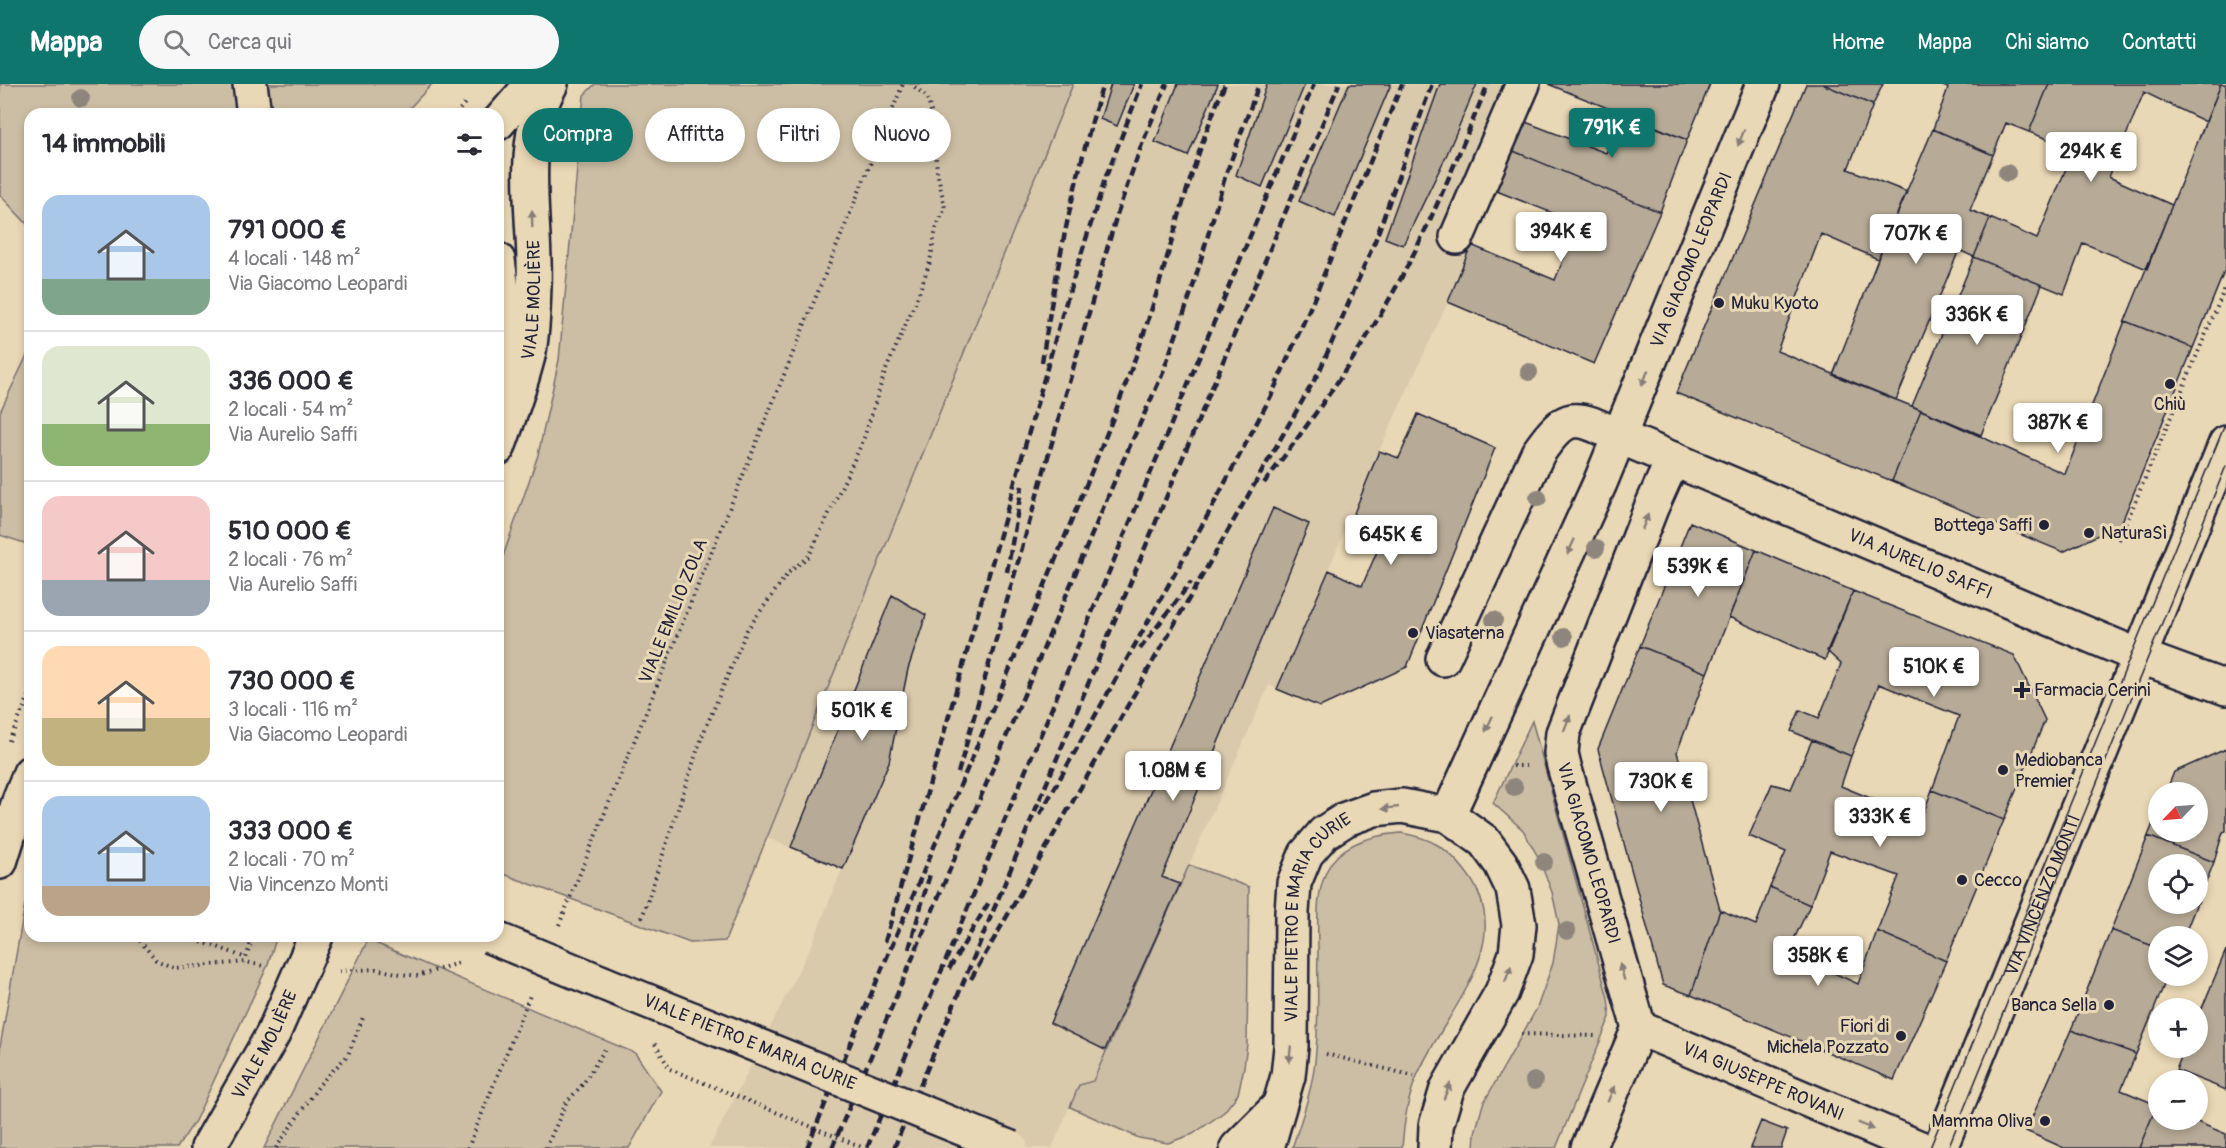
<!DOCTYPE html>
<html lang="it">
<meta charset="utf-8">
<style>
body{margin:0;font-family:Pangolin,sans-serif;background:#f7f7f7;color:#2b2b33;height:100vh;display:flex;flex-direction:column;font-size:22px;white-space:nowrap}
*{box-sizing:border-box;margin:0}
p{font-size:20px;color:#7c7c81}
.icon{flex:none;width:33px;height:33px;fill:none;stroke:currentColor;stroke-width:2;stroke-linecap:round;stroke-linejoin:round}
.map{position:relative;flex:1;overflow:hidden}
.drawer{position:absolute;left:24px;top:24px;width:480px;height:834px;display:flex;flex-direction:column;background:#fff;border-radius:18px;box-shadow:0 3px 9px #0003}
.drawer>*{flex:none}
.guide{position:absolute;left:522px;top:24px;width:570px;height:54px;display:flex;gap:12px}
.needle{width:39px;rotate:245deg}
.fabs{position:absolute;left:2148px;top:698px;display:grid;gap:12px}
.fabs a{display:grid;place-items:center;width:60px;height:60px;border-radius:50%;background:#fff;box-shadow:0 3px 9px #0003;font-size:30px}
.price{position:absolute;translate:-50% -51px;padding:0 14px;border-radius:6px;background:#fff;color:#222;font-size:20px;line-height:39px;filter:drop-shadow(0 2px 3px #0008)}
.price::after{content:'';position:absolute;left:50%;top:36px;width:18px;height:14px;margin-left:-9px;background:inherit;clip-path:polygon(0 0,100% 0,50% 100%)}
.price.selected{background:#0f766e;color:#fff}
ul{padding:0;list-style:none}
li{display:flex;align-items:center;gap:18px;height:150px;padding:0 18px}
li+li{border-top:2px solid #e1e1e2}
li span{display:grid;place-items:center;flex:none;width:168px;height:120px;border-radius:18px;color:#555}
li>.icon{margin-inline-start:auto}
span .icon{width:72px;height:72px;fill:#fffc;stroke-width:1}
li b{font-size:26px}
h2{display:flex;justify-content:space-between;align-items:center;height:72px;padding:0 18px;font-size:26px}
.chip{padding:0 21px;border-radius:27px;background:#fff;box-shadow:0 3px 9px #0003;font-size:21px;line-height:54px}
.chip.selected{background:#0f766e;color:#fff}
header{display:flex;align-items:center;gap:36px;box-sizing:border-box;height:84px;padding:0 30px;background:#0f766e;color:#fff}
header strong{font-size:28px}
nav{display:flex;gap:33px;margin-inline-start:auto;font-size:21px}
.search{width:420px;height:54px;background:#f7f7f7;display:flex;align-items:center;gap:15px;box-sizing:border-box;padding:0 21px;border-radius:33px;color:#7c7c81;font-size:22px}
.map>svg:first-child{display:block}
.built{fill:#dacaac}
.green{fill:#ccbea4;stroke:#777070;stroke-width:1.5}
.building{fill:#b7ab97;stroke:#22223b;stroke-width:1.5}
.lines{fill:none;stroke-linecap:round;stroke-linejoin:round}
.minor-casing{stroke:#22223b;stroke-width:38}
.path{stroke:#22223b;stroke-width:4;stroke-dasharray:1.5 4.5;stroke-linecap:butt}
.minor{stroke:#e9d8b5;stroke-width:33}
.tram{stroke:#22223b;stroke-width:1.5}
.rail{stroke:#22223b;stroke-width:4.5;stroke-dasharray:9 4.5;stroke-linecap:butt}
.minor-bridge-casing{stroke:#22223b;stroke-width:38;stroke-linecap:butt}
.path-bridge{stroke:#22223b;stroke-width:4;stroke-dasharray:1.5 4.5;stroke-linecap:butt}
.minor-bridge{stroke:#e9d8b5;stroke-width:33}
.tree{fill:#8e857d}
.oneway{fill:#867d78}
.poi-dot{fill:#22223b;stroke:#e9d8b5;stroke-width:2}
.labels{text-anchor:middle;stroke-width:6;stroke-linejoin:round;paint-order:stroke}
.street-label{font-size:18px;fill:#22223b;stroke:#e9d8b5}
.poi-label{font-size:18px;fill:#22223b;stroke:#e9d8b5;text-anchor:start}
</style>
<header>
<strong>Mappa</strong>
<div class="search"><svg class="icon" aria-label="search" viewBox="0 0 24 24"><circle cx="10" cy="10" r="6"/><path d="M15 15l6 6"/></svg>Cerca qui</div>
<nav><a>Home</a><a>Mappa</a><a>Chi siamo</a><a>Contatti</a></nav>
</header>
<div class="map">
<svg width="2226" height="1064" viewBox="0 0 2226 1064">
<rect width="100%" height="100%" fill="#e9d8b5"/>
<filter id="ink" filterUnits="userSpaceOnUse"><feTurbulence type="fractalNoise" baseFrequency=".0167" numOctaves="2"/><feDisplacementMap in="SourceGraphic" scale="12" xChannelSelector="R" yChannelSelector="G"/><feConvolveMatrix kernelMatrix="1 2 1 2 8 2 1 2 1" color-interpolation-filters="sRGB"/></filter>
<g filter="url(#ink)">
<path class="built" d="M 1073,0 L 1540,0 L 1494,106 L 1448,218 L 1379,367 L 1277,605 L 1269,601 L 1093,997 L 1079,1001 L 1052,1064 L 709,1064 L 812,860 L 842,785 L 767,754 Z"/>
<path class="green" d="M 0,0 L 432,0 L 404,30 L 30,30 L 30,150 L 27,140 L 0,111 Z
M 595,0 L 1073,0 L 725,857 L 690,859 L 498,788 L 498,487 L 538,371 L 559,276 L 584,11 Z
M 30,265 L 30,461 L 0,451 L 0,328 Z
M 1532,637 L 1608,914 L 1610,933 L 1556,1064 L 1474,1064 L 1475,1049 L 1483,1020 L 1537,924 L 1553,879 L 1559,840 L 1552,808 L 1538,773 L 1523,746 L 1493,719 Z
M 1401,749 C 1431,754 1447,763 1466,788 C 1521,859 1444,928 1417,992 C 1407,1015 1404,1040 1402,1064 L 1292,1064 C 1303,1032 1314,1000 1316,967 C 1319,934 1317,900 1318,866 C 1318,839 1315,811 1327,786 C 1341,758 1374,751 1401,749 Z
M 1189,781 L 1249,803 L 1247,960 L 1244,983 L 1238,1010 L 1224,1028 L 1193,1050 L 1168,1059 L 1139,1054 L 1070,1023 L 1079,1001 L 1093,997 Z
M 30,807 L 30,852 L 277,852 L 267,883 L 195,1037 L 177,1064 L 0,1064 L 0,963 L 25,820 Z
M 368,856 L 635,969 L 661,1007 L 629,1064 L 264,1064 Z"/>
<path class="building" d="M 1111,0 L 1134,0 L 1117,42 L 1100,35 Z
M 1178,0 L 1218,0 L 1188,72 L 1155,58 Z
M 1267,0 L 1305,0 L 1262,103 L 1236,91 Z
M 1349,0 L 1391,0 L 1335,133 L 1299,117 Z
M 1440,0 L 1477,0 L 1447,70 L 1403,161 L 1385,154 Z
M 1548,0 L 1710,0 L 1687,56 Z
M 1806,0 L 1822,0 L 1873,21 L 1848,85 L 1907,108 L 1878,175 L 1821,150 L 1777,267 L 1921,326 L 1892,397 L 1676,309 Z
M 1822,0 L 1883,0 L 1873,21 Z
M 1938,0 L 2049,0 L 2029,48 L 2006,39 L 1993,71 L 1933,45 L 1948,4 Z
M 2049,0 L 2221,0 L 2206,38 L 2144,8 L 2109,93 L 2172,121 L 2147,185 L 2083,159 L 2064,210 L 1974,173 L 1990,134 L 2037,155 L 2074,65 L 2029,48 Z
M 2221,0 L 2226,0 L 2226,183 L 2193,264 L 2125,237 Z
M 1623,29 L 1687,56 L 1660,128 L 1511,66 L 1523,37 L 1606,69 Z
M 1933,45 L 1993,71 L 1970,126 L 1990,134 L 1974,173 L 1959,166 L 1896,316 L 1833,291 L 1878,175 Z
M 1511,66 L 1660,128 L 1594,280 L 1448,218 L 1471,161 L 1555,196 L 1578,139 L 1494,106 Z
M 1974,173 L 2042,201 L 1981,351 L 1912,322 Z
M 2125,237 L 2193,264 L 2121,440 L 2063,468 L 1892,397 L 1921,326 L 2065,390 Z
M 1418,330 L 1495,364 L 1407,583 L 1320,623 L 1277,605 L 1329,486 L 1362,502 L 1385,449 L 1352,434 L 1379,367 L 1399,374 Z
M 1273,424 L 1309,440 L 1162,793 L 1180,800 L 1105,966 L 1050,939 Z
M 1690,438 L 1756,466 L 1707,589 L 1640,562 Z
M 1756,466 L 1853,507 L 1825,576 L 1729,533 Z
M 1853,507 L 2014,571 L 2045,636 L 2004,736 L 1932,706 L 1959,632 L 1879,600 L 1851,672 L 1791,647 L 1800,626 L 1819,634 L 1841,580 L 1827,567 Z
M 892,511 L 926,531 L 908,585 L 889,678 L 843,785 L 791,763 Z
M 1640,562 L 1707,589 L 1677,668 L 1720,826 L 1691,911 L 1663,901 L 1598,665 Z
M 1812,656 L 1851,672 L 1841,702 L 1921,735 L 1932,706 L 2004,736 L 1946,877 L 1877,847 L 1899,792 L 1830,767 L 1810,821 L 1770,803 L 1786,768 L 1749,752 L 1772,700 L 1791,705 Z
M 2226,665 L 2226,747 L 2223,748 L 2214,778 L 2148,752 L 2158,727 L 2158,747 L 2198,747 L 2198,708 L 2166,708 L 2174,688 Z
M 2148,752 L 2214,778 L 2198,819 L 2198,780 L 2158,780 L 2158,819 L 2197,819 L 2184,852 L 2158,852 L 2158,864 L 2111,846 Z
M 1770,803 L 1810,821 L 1788,868 L 1858,900 L 1877,847 L 1946,877 L 1894,996 L 1691,911 L 1720,826 L 1756,841 Z
M 2111,846 L 2158,864 L 2158,891 L 2168,891 L 2136,970 L 2071,946 Z
M 2226,866 L 2226,1006 L 2176,986 L 2185,963 L 2198,963 L 2198,934 Z
M 2071,946 L 2136,970 L 2121,1006 L 2157,1021 L 2139,1064 L 2064,1064 L 2026,1047 Z
M 2157,1021 L 2158,1022 L 2158,1035 L 2190,1035 L 2226,1050 L 2226,1064 L 2139,1064 Z
M 1761,1037 L 1787,1047 L 1781,1064 L 1750,1064 Z"/>
<g class="lines">
<g class="minor-casing">
<g id="minor">
<path d="M 250,0 L 254,30"/>
<path d="M 498,39 L 532,0"/>
<path d="M 1457,153 L 1523,0"/>
<path d="M 498,176 L 507,243 L 507,291"/>
<path id="s1" d="M 498,364 C 509,334 520,303 528,272 C 533,251 533,225 534,203 C 537,136 516,62 551,0"/>
<path id="s2" d="M 1443,575 L 1538,369 C 1567,327 1575,331 1618,352 L 2139,572 L 2226,604"/>
<path id="s3" d="M 1448,731 L 1600,399 L 1763,0"/>
<path d="M 0,778 L 20,714 L 30,689"/>
<path d="M 603,899 L 692,935"/>
<path id="s4" d="M 1639,944 L 1920,1064"/>
<path id="s5" d="M 208,1064 L 273,950 L 316,852"/>
<path d="M 1237,1064 L 1277,1024"/>
<path id="s6" d="M 1267,1064 L 1288,992 L 1291,963 L 1292,828 L 1294,799 L 1306,770 L 1324,749 L 1346,735 L 1374,725 L 1402,722 L 1448,731 L 1484,757 L 1501,780 L 1513,805 L 1519,841 L 1516,870 L 1502,908 L 1447,1005 L 1436,1042 L 1435,1064"/>
<path d="M 1588,1064 L 1639,944 L 1564,682 L 1561,669 L 1563,649 L 1651,424 L 1673,375"/>
<path id="s7" d="M 1940,1064 L 2226,359"/>
</g>
</g>
<path class="path" d="M 456,30 L 465,19
M 2119,456 L 2226,202
M 9,657 L 30,610
M 1513,682 L 1526,682
M 642,834 L 701,655 L 747,546 L 788,489 L 809,472 L 863,357 L 885,288 L 916,217 L 930,178 L 936,144 L 945,124 L 937,87 L 932,31 L 927,13 L 911,0
M 559,841 L 903,0
M 136,852 L 156,876 L 174,884 L 246,878 L 263,882
M 178,852 L 215,862 L 246,874 L 253,852
M 339,887 L 376,885 L 401,890 L 418,892 L 461,878
M 1521,950 L 1597,952
M 655,960 L 670,985
M 1326,970 L 1414,992
M 276,1064 L 320,1000 L 348,971 L 364,931
M 468,1064 L 531,909
M 546,1064 L 566,1019 L 583,1000 L 607,962"/>
<use href="#minor" class="minor"/>
<path class="tram" d="M 1930,1064 L 2226,338
M 1948,1064 L 2226,382"/>
<path class="rail" d="M 1042,278 C 1056,184 1075,91 1103,0
M 1264,399 C 1318,328 1371,254 1411,175 C 1440,118 1463,59 1488,0
M 1007,488 L 1022,402
M 1140,565 L 1191,498
M 958,689 L 1117,130 L 1142,60 L 1167,0
M 1040,730 L 1210,427 L 1272,310 L 1313,217 L 1402,0
M 885,858 L 1062,231 L 1105,95 L 1142,0
M 909,865 L 930,790
M 949,885 L 989,818
M 971,895 L 1320,286 L 1375,157 L 1432,0
M 807,1064 C 904,828 1008,596 1103,359 C 1118,322 1132,284 1145,246 C 1172,163 1190,81 1225,0
M 832,1064 L 1123,377 L 1162,291 L 1192,206 L 1225,93 L 1259,0
M 867,1064 L 1314,0
M 894,1064 L 1339,0"/>
<g class="minor-bridge-casing">
<path id="minor-bridge" d="M 489,852 L 603,899
M 692,935 L 1011,1064"/>
</g>
<path class="path-bridge" d="M 670,985 L 864,1064"/>
<use href="#minor-bridge" class="minor-bridge"/>
</g>
<g class="tree">
<circle cx="81" cy="14" r="9"/>
<circle cx="2007" cy="89" r="9"/>
<circle cx="1529" cy="288" r="9"/>
<circle cx="1538" cy="414" r="9"/>
<circle cx="1596" cy="464" r="9"/>
<circle cx="1494" cy="536" r="9"/>
<circle cx="1564" cy="553" r="9"/>
<circle cx="1514" cy="703" r="9"/>
<circle cx="1544" cy="778" r="9"/>
<circle cx="1567" cy="847" r="9"/>
<circle cx="1534" cy="997" r="9"/>
</g>
<defs><path id="oneway-solid" d="M-6-.8H1V-3.2L6.5 0L1 3.2V.8H-6Z" transform="scale(1.5)"/></defs>
<g class="oneway">
<use href="#oneway-solid" transform="translate(1741 54) rotate(112)"/>
<use href="#oneway-solid" transform="translate(532 135) rotate(-92)"/>
<use href="#oneway-solid" transform="translate(1645 294) rotate(112)"/>
<use href="#oneway-solid" transform="translate(1645 438) rotate(-69)"/>
<use href="#oneway-solid" transform="translate(1571 463) rotate(115)"/>
<use href="#oneway-solid" transform="translate(1567 639) rotate(-69)"/>
<use href="#oneway-solid" transform="translate(1489 640) rotate(115)"/>
<use href="#oneway-solid" transform="translate(1390 724) rotate(174)"/>
<use href="#oneway-solid" transform="translate(1622 888) rotate(-106)"/>
<use href="#oneway-solid" transform="translate(1508 890) rotate(-70)"/>
<use href="#oneway-solid" transform="translate(1290 970) rotate(96)"/>
<use href="#oneway-solid" transform="translate(1447 1007) rotate(-68)"/>
<use href="#oneway-solid" transform="translate(1611 1010) rotate(-67)"/>
<use href="#oneway-solid" transform="translate(1866 1042) rotate(23)"/>
</g>
</g>
<g class="poi-dot">
<circle cx="1719" cy="219" r="6"/>
<circle cx="2170" cy="300" r="6"/>
<circle cx="2044" cy="441" r="6"/>
<circle cx="2089" cy="449" r="6"/>
<circle cx="1413" cy="549" r="6"/>
<path d="M2019 597h6v6h6v6h-6v6h-6v-6h-6v-6h6z"/>
<circle cx="2003" cy="686" r="6"/>
<circle cx="1962" cy="796" r="6"/>
<circle cx="2109" cy="921" r="6"/>
<circle cx="1901" cy="952" r="6"/>
<circle cx="2045" cy="1037" r="6"/>
</g>
<g class="labels">
<g class="street-label">
<text dy="6" stroke="none"><textPath href="#s3" startOffset="606">VIA GIACOMO LEOPARDI</textPath></text>
<text dy="6" stroke="none"><textPath href="#s1" startOffset="153">VIALE MOLIÈRE</textPath></text>
<text dy="6" stroke="none"><textPath href="#s2" startOffset="652">VIA AURELIO SAFFI</textPath></text>
<text transform="translate(673 527) rotate(-68)" y="6">VIALE EMILIO ZOLA</text>
<text transform="translate(1589 769) rotate(74)" y="6">VIA GIACOMO LEOPARDI</text>
<text dy="6" stroke="none"><textPath href="#s7" startOffset="273">VIA VINCENZO MONTI</textPath></text>
<text dy="6" stroke="none"><textPath href="#s6" startOffset="243">VIALE PIETRO E MARIA CURIE</textPath></text>
<text transform="translate(750 958) rotate(22)" y="6">VIALE PIETRO E MARIA CURIE</text>
<text dy="6" stroke="none"><textPath href="#s5" startOffset="118">VIALE MOLIÈRE</textPath></text>
<text dy="6" stroke="none"><textPath href="#s4" startOffset="135">VIA GIUSEPPE ROVANI</textPath></text>
</g>
<g class="poi-label">
<text x="1731" y="225">Muku Kyoto</text>
<text x="2170" y="326" text-anchor="middle">Chiù</text>
<text x="2032" y="447" text-anchor="end">Bottega Saffi</text>
<text x="2101" y="455">NaturaSì</text>
<text x="1425" y="555">Viasaterna</text>
<text x="2034" y="612">Farmacia Cerini</text>
<text x="2015" y="682">Mediobanca<tspan x="2015" dy="21">Premier</tspan></text>
<text x="1974" y="802">Cecco</text>
<text x="2097" y="927" text-anchor="end">Banca Sella</text>
<text x="1889" y="948" text-anchor="end">Fiori di<tspan x="1889" dy="21">Michela Pozzato</tspan></text>
<text x="2033" y="1043" text-anchor="end">Mamma Oliva</text>
</g>
</g>
</svg>
<div class="fabs">
<a><svg class="needle" viewBox="-14 -14 28 28"><path d="M0-13l5 13h-10z" fill="#e53935"/><path d="M0 13l5-13h-10z" fill="#7c7c81"/></svg></a>
<a><svg class="icon" aria-label="locate" viewBox="0 0 24 24"><circle cx="12" cy="12" r="6"/><path d="M12 2v4M12 18v4M2 12h4M18 12h4"/></svg></a>
<a><svg class="icon" aria-label="layers" viewBox="0 0 24 24"><path d="M12 4l9 5-9 5-9-5zM3 14l9 5 9-5"/></svg></a>
<a>+</a>
<a>−</a>
</div>
<b class="price selected" style="left:1612px;top:75px">791K €</b>
<b class="price" style="left:2091px;top:99px">294K €</b>
<b class="price" style="left:1561px;top:179px">394K €</b>
<b class="price" style="left:1916px;top:181px">707K €</b>
<b class="price" style="left:1977px;top:262px">336K €</b>
<b class="price" style="left:2058px;top:370px">387K €</b>
<b class="price" style="left:1391px;top:482px">645K €</b>
<b class="price" style="left:1698px;top:514px">539K €</b>
<b class="price" style="left:1934px;top:614px">510K €</b>
<b class="price" style="left:862px;top:658px">501K €</b>
<b class="price" style="left:1173px;top:718px">1.08M €</b>
<b class="price" style="left:1661px;top:729px">730K €</b>
<b class="price" style="left:1880px;top:764px">333K €</b>
<b class="price" style="left:1818px;top:903px">358K €</b>
<div class="guide">
<a class="chip selected">Compra</a>
<a class="chip">Affitta</a>
<a class="chip">Filtri</a>
<a class="chip">Nuovo</a>
</div>
<section class="drawer">
<h2>14 immobili<svg class="icon" aria-label="filters" viewBox="0 0 24 24"><path d="M4 7h16M4 17h16"/><circle cx="9" cy="7" r="2"/><circle cx="15" cy="17" r="2"/></svg></h2>
<ul>
<li><span style="background:linear-gradient(#a9c7e8 70%,#7fa58c 0)"><svg class="icon" aria-label="home" viewBox="0 0 24 24"><path d="M3 11l9-7 9 7M6 9v11h12V9"/></svg></span><div><b>791 000 €</b><p>4 locali · 148 m²</p><p>Via Giacomo Leopardi</p></div></li>
<li><span style="background:linear-gradient(#dfe7d0 65%,#8fb573 0)"><svg class="icon" aria-label="home" viewBox="0 0 24 24"><path d="M3 11l9-7 9 7M6 9v11h12V9"/></svg></span><div><b>336 000 €</b><p>2 locali · 54 m²</p><p>Via Aurelio Saffi</p></div></li>
<li><span style="background:linear-gradient(#f6c9c9 70%,#9aa5b1 0)"><svg class="icon" aria-label="home" viewBox="0 0 24 24"><path d="M3 11l9-7 9 7M6 9v11h12V9"/></svg></span><div><b>510 000 €</b><p>2 locali · 76 m²</p><p>Via Aurelio Saffi</p></div></li>
<li><span style="background:linear-gradient(#ffd9b3 60%,#c2b280 0)"><svg class="icon" aria-label="home" viewBox="0 0 24 24"><path d="M3 11l9-7 9 7M6 9v11h12V9"/></svg></span><div><b>730 000 €</b><p>3 locali · 116 m²</p><p>Via Giacomo Leopardi</p></div></li>
<li><span style="background:linear-gradient(#a9c7e8 75%,#b9a48a 0)"><svg class="icon" aria-label="home" viewBox="0 0 24 24"><path d="M3 11l9-7 9 7M6 9v11h12V9"/></svg></span><div><b>333 000 €</b><p>2 locali · 70 m²</p><p>Via Vincenzo Monti</p></div></li>
</ul>
</section>
</div>
